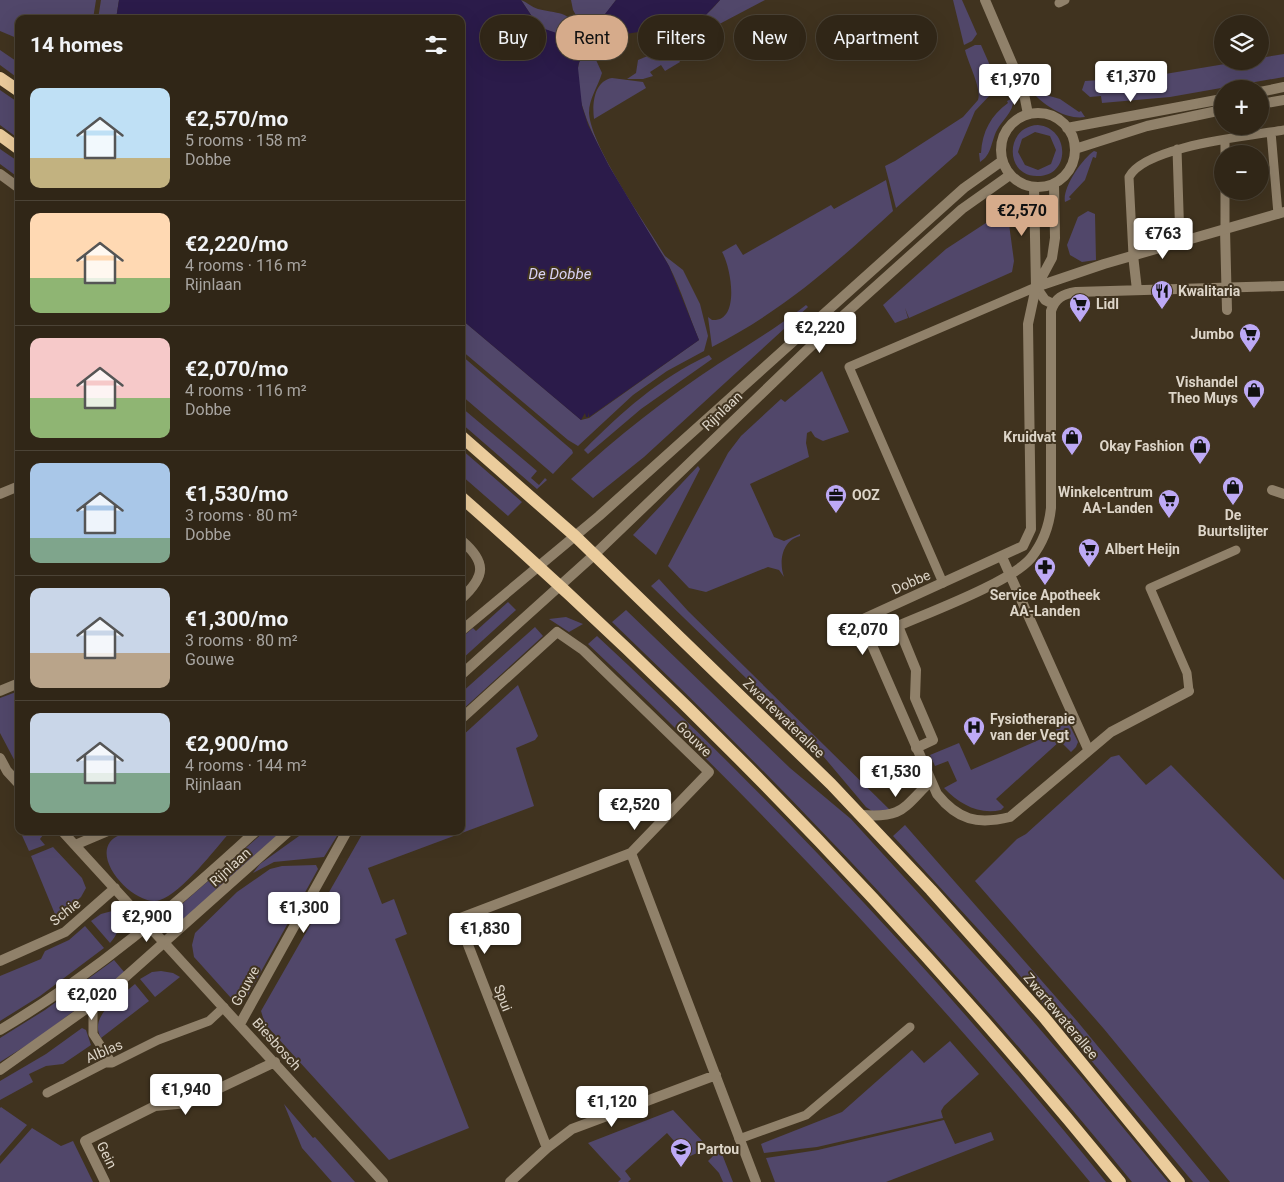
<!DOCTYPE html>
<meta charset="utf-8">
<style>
body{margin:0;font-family:Roboto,sans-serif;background:#382e20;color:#f1f3f6;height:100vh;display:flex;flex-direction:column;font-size:19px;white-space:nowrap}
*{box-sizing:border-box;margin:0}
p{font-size:16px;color:#a8a5a1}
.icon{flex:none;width:28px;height:28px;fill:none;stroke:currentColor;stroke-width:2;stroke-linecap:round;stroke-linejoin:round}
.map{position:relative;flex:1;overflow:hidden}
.drawer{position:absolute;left:15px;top:15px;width:450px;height:820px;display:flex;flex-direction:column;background:#302617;border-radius:10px;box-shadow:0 5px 20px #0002,0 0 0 1px #4b4336}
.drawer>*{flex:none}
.guide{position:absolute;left:480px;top:15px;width:475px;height:45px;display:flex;gap:10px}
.controls{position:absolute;left:1214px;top:15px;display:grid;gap:10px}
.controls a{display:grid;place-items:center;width:55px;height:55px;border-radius:50%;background:#302617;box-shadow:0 5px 20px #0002,0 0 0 1px #4b4336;font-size:25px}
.price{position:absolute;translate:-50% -42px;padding:0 11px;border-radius:5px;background:#fff;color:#222;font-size:16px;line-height:32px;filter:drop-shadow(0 1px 2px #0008)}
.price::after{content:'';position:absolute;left:50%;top:30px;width:15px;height:11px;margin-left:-8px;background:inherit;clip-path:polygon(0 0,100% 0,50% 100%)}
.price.active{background:#d6ab8b;color:#111}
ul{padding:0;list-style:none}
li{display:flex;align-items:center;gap:15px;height:125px;padding:0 15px}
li+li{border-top:1px solid #4b4336}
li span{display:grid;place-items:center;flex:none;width:140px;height:100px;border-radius:10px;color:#555}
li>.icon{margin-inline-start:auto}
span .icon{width:60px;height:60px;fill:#fffc;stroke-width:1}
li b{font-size:21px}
h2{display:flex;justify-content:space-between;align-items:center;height:60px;padding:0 15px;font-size:21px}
.chip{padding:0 18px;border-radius:22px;background:#302617;box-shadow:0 5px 20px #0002,0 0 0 1px #4b4336;font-size:18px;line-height:45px}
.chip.active{background:#d6ab8b;color:#111}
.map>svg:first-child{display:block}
.green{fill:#51476a;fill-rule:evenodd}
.water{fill:#2b1b4a}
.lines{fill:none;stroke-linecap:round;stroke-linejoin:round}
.service{stroke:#90816a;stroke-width:9}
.pedestrian{stroke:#90816a;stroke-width:10}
.minor{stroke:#90816a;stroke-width:10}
.tertiary{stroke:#90816a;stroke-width:10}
.primary{stroke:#ebcc9c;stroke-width:12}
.labels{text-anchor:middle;stroke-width:4;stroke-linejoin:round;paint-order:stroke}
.poi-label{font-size:14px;font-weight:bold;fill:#ddd5c8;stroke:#40331f;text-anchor:start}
.street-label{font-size:14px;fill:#ddd5c8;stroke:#40331f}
.water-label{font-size:15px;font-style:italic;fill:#d9d2f3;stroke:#40331f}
</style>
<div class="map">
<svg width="1284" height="1182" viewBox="0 0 1284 1182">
<rect width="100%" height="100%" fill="#40331f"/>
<path class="green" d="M 0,0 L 96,0 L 93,19 L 19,19 L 19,39 L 0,31 Z
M 101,0 L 119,0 L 116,19 L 98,19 Z
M 521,0 C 527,2 531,7 538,9 C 563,15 569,10 582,36 L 570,39 L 539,27 Z
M 571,0 L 616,0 L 598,24 L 586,33 L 573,10 Z
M 720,0 L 765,0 L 672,49 L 680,62 L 665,71 L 661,65 L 650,72 L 653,76 L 643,79 L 627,79 L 636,73 L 638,60 L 662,50 L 662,40 L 654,31 C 689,26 696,28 720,0 Z
M 953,0 L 962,0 L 977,34 L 972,41 L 964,45 Z
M 975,45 L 981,45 L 996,79 L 991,94 L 975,111 L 957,154 L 896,208 L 885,166 L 895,161 L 963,117 L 978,100 C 982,89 968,63 965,50 Z
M 591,49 L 602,73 C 598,87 589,98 589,113 C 591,147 646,224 665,256 L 683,270 L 700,304 L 708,336 L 704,351 L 667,371 L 633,395 L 578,446 L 568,440 L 461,350 L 461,319 L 581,420 L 589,418 L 699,340 C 689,316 681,289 669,266 C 644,220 565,115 579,63 C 581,58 586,52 591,49 Z
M 0,50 L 19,63 L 19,79 L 0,65 Z
M 1284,54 L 1284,77 L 1170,97 L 1102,103 L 1101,96 L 1090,97 L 1082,90 L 1085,81 L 1147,77 L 1243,61 L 1260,61 L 1260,58 Z
M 612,78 L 643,82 L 646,88 L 594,119 C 592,104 594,81 612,78 Z
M 0,90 L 19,103 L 19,139 L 0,125 Z
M 1037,92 L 1046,92 L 1046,95 L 1060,99 L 1079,112 L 1081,111 L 1085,117 C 1068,120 1046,107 1035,95 Z
M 1013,98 C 1015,111 1003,119 997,130 C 991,141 992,155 980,162 L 979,153 L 981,153 C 982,132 991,115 1008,103 L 1007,101 Z
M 1038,125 C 1070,128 1071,177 1037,176 C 1004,176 1005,126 1038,125 ZM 1035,132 L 1050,136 L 1056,150 L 1051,164 L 1038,170 L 1025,165 L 1018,152 L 1022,139 Z
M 0,149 L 19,162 L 19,178 L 0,164 Z
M 1094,151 L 1097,152 L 1096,158 L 1093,157 L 1085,180 L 1069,197 L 1071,199 L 1065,202 C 1062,188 1082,159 1094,151 Z
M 886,180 L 893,211 C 834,265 784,310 712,347 L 708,317 L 712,320 C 741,322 731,267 722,252 L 736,244 L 743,255 L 831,205 L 834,209 Z
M 1088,211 L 1095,214 L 1096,260 L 1082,262 L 1070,255 L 1067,245 L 1078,217 Z
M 995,217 L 1009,224 L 1014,261 L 1012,272 L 909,318 L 905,308 L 908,318 L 895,323 L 883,305 L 946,249 Z
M 806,305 L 808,307 L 644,457 L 593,498 L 571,479 C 617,437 666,398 718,364 C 748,345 778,327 806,305 Z
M 461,355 L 572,450 L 573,453 L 553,474 L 461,395 Z
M 709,355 L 712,359 L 641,409 L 588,454 L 584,450 C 624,410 657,380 709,355 Z
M 822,371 L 849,432 L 823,441 L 815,437 L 811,431 L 807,433 L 806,443 L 809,457 L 750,484 L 774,537 L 784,541 L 800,534 L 800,536 C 781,541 779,563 784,577 L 779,570 L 768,567 L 706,592 L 689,588 L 668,566 L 728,453 L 741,436 L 781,399 L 785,402 Z
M 461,407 L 537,471 L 531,478 L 539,485 L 545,478 L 547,480 L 537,489 L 461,423 Z
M 461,449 L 522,502 L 508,516 L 461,475 Z
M 698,466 L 700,469 L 656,555 L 633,535 Z
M 659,579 L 688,611 L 890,810 L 872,811 L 866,807 L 807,737 L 651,586 Z
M 508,602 L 516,610 L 461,660 L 461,638 L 473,628 L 476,631 Z
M 626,610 L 790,768 L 851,819 L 995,977 L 1082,1078 L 1168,1182 L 1132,1182 C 971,984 797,799 612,622 Z
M 566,617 L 583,624 L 569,632 L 549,619 Z
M 535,627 L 543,636 L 461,711 L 461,693 Z
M 597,636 C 780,806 950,989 1106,1182 L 1090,1182 C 934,992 767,813 588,644 Z
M 518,685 L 538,736 L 535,740 L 516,748 L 534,806 L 368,868 L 382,904 L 394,899 L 407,934 L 395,939 L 469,1128 L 389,1160 L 265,1024 L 261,1011 L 364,831 L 461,831 L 461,737 Z
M 16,692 L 19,699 L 19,769 L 0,733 L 0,698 Z
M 1067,720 L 1078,742 L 1076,747 L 1071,752 L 1060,741 L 996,799 L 1004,807 L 1001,810 C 979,815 959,804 944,788 L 957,781 L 948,761 L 935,766 L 930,755 L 959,743 L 971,770 L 1057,732 L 1055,725 Z
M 1119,755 L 1146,785 L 1171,765 L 1284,880 L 1284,1182 L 1230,1182 L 1104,1029 L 975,881 L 1017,839 L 1026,834 L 1111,757 Z
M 905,825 L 1077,1021 L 1210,1182 L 1193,1182 L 1011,965 L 893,836 Z
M 20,831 L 40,831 L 43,835 L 40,839 L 45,845 L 29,851 Z
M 129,831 L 142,832 L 231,831 C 215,849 182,893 160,900 C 138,908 94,864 110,842 C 114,836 123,834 129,831 Z
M 265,831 L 282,831 L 182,922 L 168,927 L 168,922 L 174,911 Z
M 306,831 L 340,831 L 324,857 L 274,862 L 253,873 L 260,864 Z
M 53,847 L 82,878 L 86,888 L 81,897 L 57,919 L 31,856 Z
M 316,865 L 318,869 L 248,995 L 240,1001 L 231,998 L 194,957 L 192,945 L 195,933 L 237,892 L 270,869 L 282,866 Z
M 112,911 L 118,913 C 121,925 118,934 110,943 L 91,921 L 101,914 Z
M 85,926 L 104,948 L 40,996 L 0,1021 L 0,976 L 41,959 L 45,951 L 69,940 Z
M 114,960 L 125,973 L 35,1040 L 0,1062 L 0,1038 L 45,1010 Z
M 161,971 L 173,973 L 180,977 L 155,997 L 140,979 L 152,972 Z
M 135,984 L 149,1001 L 101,1038 C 88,1015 120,997 135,984 Z
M 82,1028 L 86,1030 L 91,1045 L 63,1064 L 46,1066 L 29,1074 L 33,1082 L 0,1100 L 0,1081 L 46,1054 Z
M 950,1041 L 979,1074 L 944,1106 L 941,1111 L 943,1118 L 817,1147 L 764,1153 L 761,1144 L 842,1112 L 912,1050 L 924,1063 Z
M 284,1104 L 313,1138 L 315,1137 L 355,1182 L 332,1182 L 302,1148 Z
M 1,1107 L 27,1125 L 0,1156 L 0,1108 Z
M 673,1110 L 707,1146 L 704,1150 L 688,1157 L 667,1133 L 625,1171 L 631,1179 L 628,1182 L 618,1182 L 621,1179 L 588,1143 Z
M 944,1120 L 955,1144 L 991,1132 L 994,1140 L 886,1182 L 775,1182 L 766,1158 L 818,1150 Z
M 32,1128 L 61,1146 L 73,1141 L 93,1182 L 0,1182 L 0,1164 Z
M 720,1149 L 733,1182 L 723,1182 L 719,1173 L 708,1161 Z"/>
<path class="water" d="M 119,0 L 521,0 L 539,27 L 574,39 L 594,28 L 616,0 L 720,0 L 703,18 L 692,25 C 662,33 584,27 578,68 L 582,106 L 588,125 L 609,166 L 669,266 L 699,340 L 589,417 L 588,412 L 588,417 L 586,417 L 585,413 L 581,420 L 461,319 L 461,19 L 116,19 Z"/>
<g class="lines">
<path class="service" d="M 1059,3 L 1065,0
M 1271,132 L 1278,214
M 1225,140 L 1225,154
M 1177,149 L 1180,242
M 1225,191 L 1225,229
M 1133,255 L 1129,177 C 1145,146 1249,136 1284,130
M 943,583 L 849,367 L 1036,287
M 1189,691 L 1187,673 L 1150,588 L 1236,550
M 93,1005 L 93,1034 L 112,1063
M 47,1093 L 105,1063 L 112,1063 L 158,1040 L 209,1021 L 224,1007
M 739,1139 L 806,1115 L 910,1027"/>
<path class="pedestrian" d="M 1225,229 L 1227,310
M 1133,255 L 1137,290
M 1036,287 L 1045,300 L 1053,304
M 1272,490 L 1284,494
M 1002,557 L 1088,749
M 916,748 L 933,740 L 915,698 L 916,670 L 898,626 C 930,612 1011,582 1031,558 C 1043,543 1049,527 1051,508 L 1051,311 C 1055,298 1063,294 1076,292 L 1284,286"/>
<path class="minor" d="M 985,0 L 1023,89 L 1028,114
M 0,174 L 19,188
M 1034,187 L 1036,287 L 1028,324 L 1031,529 L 1023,546 L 861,620 L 937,794 C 958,820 977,825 1010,817 L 1111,732 L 1189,691
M 1037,286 L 1052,258 L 1055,238 L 1054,184
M 1036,287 L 1104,264 L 1284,212
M 0,494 L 19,486
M 461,540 C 487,562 486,576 461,599
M 0,691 L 19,683
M 461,719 L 557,632 L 583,650 L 709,772 L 631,853 L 756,1182
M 0,758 L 7,771 L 19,784
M 861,815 C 903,818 902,809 930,782
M 62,831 L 383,1182
M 75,845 L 108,831
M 0,961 L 65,932 L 115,888
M 240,1024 L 347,831
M 547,1148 L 458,919 L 631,853
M 105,1182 L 85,1141 L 155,1106 L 188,1103 L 275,1062
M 510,1182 L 547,1148 L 572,1129 L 716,1075"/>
<path class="tertiary" d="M 1260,92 L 1284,87
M 1260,104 L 1284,100
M1001 150a37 37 0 1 1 74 0a37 37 0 1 1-74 0Z
M 1067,128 L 1222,99
M 1075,149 L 1147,126 L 1222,110
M 461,631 L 599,516 L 964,188 L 1002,161
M 461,675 L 594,555 L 835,323 L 962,209 L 1010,175
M 0,1030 C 93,975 177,904 256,831
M 0,1070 L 104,996 L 289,831"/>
<path class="primary" d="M 0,78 L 19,91
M 0,135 L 19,149
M 461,436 L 575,536 L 831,784 L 931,890 L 1043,1016 L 1179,1182
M 461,497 C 700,707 919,936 1120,1182"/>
</g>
<defs>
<g id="restaurant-pin" transform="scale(1.125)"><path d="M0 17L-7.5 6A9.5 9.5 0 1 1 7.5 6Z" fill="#bda9f5" stroke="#40331f"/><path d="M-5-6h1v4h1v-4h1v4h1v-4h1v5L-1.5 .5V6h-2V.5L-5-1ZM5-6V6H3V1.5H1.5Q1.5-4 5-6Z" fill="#111"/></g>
<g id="supermarket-pin" transform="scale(1.125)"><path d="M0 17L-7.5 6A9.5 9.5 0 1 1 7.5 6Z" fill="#bda9f5" stroke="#40331f"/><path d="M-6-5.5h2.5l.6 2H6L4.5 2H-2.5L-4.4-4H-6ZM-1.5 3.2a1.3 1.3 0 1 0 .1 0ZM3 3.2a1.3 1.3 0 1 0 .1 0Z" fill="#111"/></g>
<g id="shop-pin" transform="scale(1.125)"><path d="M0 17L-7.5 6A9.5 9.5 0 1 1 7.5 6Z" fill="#bda9f5" stroke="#40331f"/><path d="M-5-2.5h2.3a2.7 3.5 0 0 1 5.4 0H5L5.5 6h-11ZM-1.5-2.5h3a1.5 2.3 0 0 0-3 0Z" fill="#111"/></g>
<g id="office-pin" transform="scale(1.125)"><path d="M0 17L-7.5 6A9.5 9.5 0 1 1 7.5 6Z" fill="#bda9f5" stroke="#40331f"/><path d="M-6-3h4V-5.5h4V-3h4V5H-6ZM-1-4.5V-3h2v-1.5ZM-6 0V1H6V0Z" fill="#111"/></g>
<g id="pharmacy-pin" transform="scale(1.125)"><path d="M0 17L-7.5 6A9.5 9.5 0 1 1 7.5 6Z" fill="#bda9f5" stroke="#40331f"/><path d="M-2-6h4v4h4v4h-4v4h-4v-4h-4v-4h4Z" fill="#111"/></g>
<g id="hospital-pin" transform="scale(1.125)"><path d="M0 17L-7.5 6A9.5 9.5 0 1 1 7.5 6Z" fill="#bda9f5" stroke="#40331f"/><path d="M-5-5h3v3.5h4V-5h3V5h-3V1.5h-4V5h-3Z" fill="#111"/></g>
<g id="school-pin" transform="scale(1.125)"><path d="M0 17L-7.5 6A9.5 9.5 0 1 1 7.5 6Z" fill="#bda9f5" stroke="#40331f"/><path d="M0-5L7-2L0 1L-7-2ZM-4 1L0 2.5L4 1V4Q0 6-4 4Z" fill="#111"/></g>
</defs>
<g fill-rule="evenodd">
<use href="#restaurant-pin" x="1162" y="291"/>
<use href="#supermarket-pin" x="1080" y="304"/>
<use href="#supermarket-pin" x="1250" y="334"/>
<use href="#shop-pin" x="1254" y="390"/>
<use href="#shop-pin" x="1072" y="437"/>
<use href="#shop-pin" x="1200" y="446"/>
<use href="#shop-pin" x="1233" y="487"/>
<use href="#office-pin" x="836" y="495"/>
<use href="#supermarket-pin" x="1169" y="500"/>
<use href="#supermarket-pin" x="1089" y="549"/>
<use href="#pharmacy-pin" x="1045" y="567"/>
<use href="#hospital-pin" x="974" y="727"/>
<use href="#school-pin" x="681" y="1149"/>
</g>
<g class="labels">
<g class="poi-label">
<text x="1178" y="296">Kwalitaria</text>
<text x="1096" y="309">Lidl</text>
<text x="1234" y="339" text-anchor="end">Jumbo</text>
<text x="1238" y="387" text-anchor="end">Vishandel<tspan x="1238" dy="16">Theo Muys</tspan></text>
<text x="1056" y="442" text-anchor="end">Kruidvat</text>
<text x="1184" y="451" text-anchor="end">Okay Fashion</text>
<text x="1153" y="497" text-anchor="end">Winkelcentrum<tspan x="1153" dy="16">AA-Landen</tspan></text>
<text x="852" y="500">OOZ</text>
<text x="1233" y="520" text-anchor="middle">De<tspan x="1233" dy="16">Buurtslijter</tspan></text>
<text x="1105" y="554">Albert Heijn</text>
<text x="1045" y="600" text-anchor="middle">Service Apotheek<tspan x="1045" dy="16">AA-Landen</tspan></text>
<text x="990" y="724">Fysiotherapie<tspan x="990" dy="16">van der Vegt</tspan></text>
<text x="697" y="1154">Partou</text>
</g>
<g class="street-label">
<text transform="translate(722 411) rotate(-44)" y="5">Rijnlaan</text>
<text transform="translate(911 582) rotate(-24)" y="5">Dobbe</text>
<text transform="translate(784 718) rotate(44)" y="5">Zwartewaterallee</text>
<text transform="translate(694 739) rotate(44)" y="5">Gouwe</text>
<text transform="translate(230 867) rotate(-42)" y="5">Rijnlaan</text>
<text transform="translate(65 912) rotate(-38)" y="5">Schie</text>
<text transform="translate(245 986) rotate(-61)" y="5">Gouwe</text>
<text transform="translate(503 998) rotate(69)" y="5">Spui</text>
<text transform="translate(1061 1016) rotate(50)" y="5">Zwartewaterallee</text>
<text transform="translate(277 1044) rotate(48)" y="5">Biesbosch</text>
<text transform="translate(104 1051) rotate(-23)" y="5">Alblas</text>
<text transform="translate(107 1155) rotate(64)" y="5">Gein</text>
</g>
<g class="water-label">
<text x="560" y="279">De Dobbe</text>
</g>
</g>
</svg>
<div class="controls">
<a><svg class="icon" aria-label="layers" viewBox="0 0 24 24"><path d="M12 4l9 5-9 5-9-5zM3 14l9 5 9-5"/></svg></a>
<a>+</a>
<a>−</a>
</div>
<b class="price" style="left:1131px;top:103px">€1,370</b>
<b class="price" style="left:1015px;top:106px">€1,970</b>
<b class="price active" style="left:1022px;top:237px">€2,570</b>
<b class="price" style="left:1163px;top:260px">€763</b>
<b class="price" style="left:820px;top:354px">€2,220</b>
<b class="price" style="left:863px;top:656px">€2,070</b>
<b class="price" style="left:896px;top:798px">€1,530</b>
<b class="price" style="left:635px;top:831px">€2,520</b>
<b class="price" style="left:304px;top:934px">€1,300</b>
<b class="price" style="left:147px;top:943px">€2,900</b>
<b class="price" style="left:485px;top:955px">€1,830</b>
<b class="price" style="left:92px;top:1021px">€2,020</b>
<b class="price" style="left:186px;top:1116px">€1,940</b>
<b class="price" style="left:612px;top:1128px">€1,120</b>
<div class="guide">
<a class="chip">Buy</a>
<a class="chip active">Rent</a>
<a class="chip">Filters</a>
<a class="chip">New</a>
<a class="chip">Apartment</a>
</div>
<section class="drawer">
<h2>14 homes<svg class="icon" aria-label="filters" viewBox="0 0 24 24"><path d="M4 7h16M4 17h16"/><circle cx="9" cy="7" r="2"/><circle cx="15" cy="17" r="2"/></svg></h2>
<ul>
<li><span style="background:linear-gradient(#bfe0f5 70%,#c2b280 0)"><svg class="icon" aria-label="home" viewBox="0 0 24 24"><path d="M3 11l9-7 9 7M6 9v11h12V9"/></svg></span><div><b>€2,570/mo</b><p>5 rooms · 158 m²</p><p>Dobbe</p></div></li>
<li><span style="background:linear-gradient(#ffd9b3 65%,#8fb573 0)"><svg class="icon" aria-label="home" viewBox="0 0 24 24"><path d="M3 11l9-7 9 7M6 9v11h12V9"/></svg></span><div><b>€2,220/mo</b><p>4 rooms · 116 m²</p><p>Rijnlaan</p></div></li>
<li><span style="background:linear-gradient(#f6c9c9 60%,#8fb573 0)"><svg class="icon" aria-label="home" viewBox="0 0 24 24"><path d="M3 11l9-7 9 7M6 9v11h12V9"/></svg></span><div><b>€2,070/mo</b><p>4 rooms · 116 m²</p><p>Dobbe</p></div></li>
<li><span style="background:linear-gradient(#a9c7e8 75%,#7fa58c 0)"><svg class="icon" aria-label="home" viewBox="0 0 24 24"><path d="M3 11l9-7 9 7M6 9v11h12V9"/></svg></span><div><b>€1,530/mo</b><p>3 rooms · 80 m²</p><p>Dobbe</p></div></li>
<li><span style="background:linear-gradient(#c9d6e8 65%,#b9a48a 0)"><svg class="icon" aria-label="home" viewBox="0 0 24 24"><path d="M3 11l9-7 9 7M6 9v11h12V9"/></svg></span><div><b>€1,300/mo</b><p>3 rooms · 80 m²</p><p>Gouwe</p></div></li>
<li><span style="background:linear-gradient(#c9d6e8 60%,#7fa58c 0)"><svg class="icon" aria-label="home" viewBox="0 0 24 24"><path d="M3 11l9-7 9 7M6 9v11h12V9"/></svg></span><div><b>€2,900/mo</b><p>4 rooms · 144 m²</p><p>Rijnlaan</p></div></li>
</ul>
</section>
</div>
